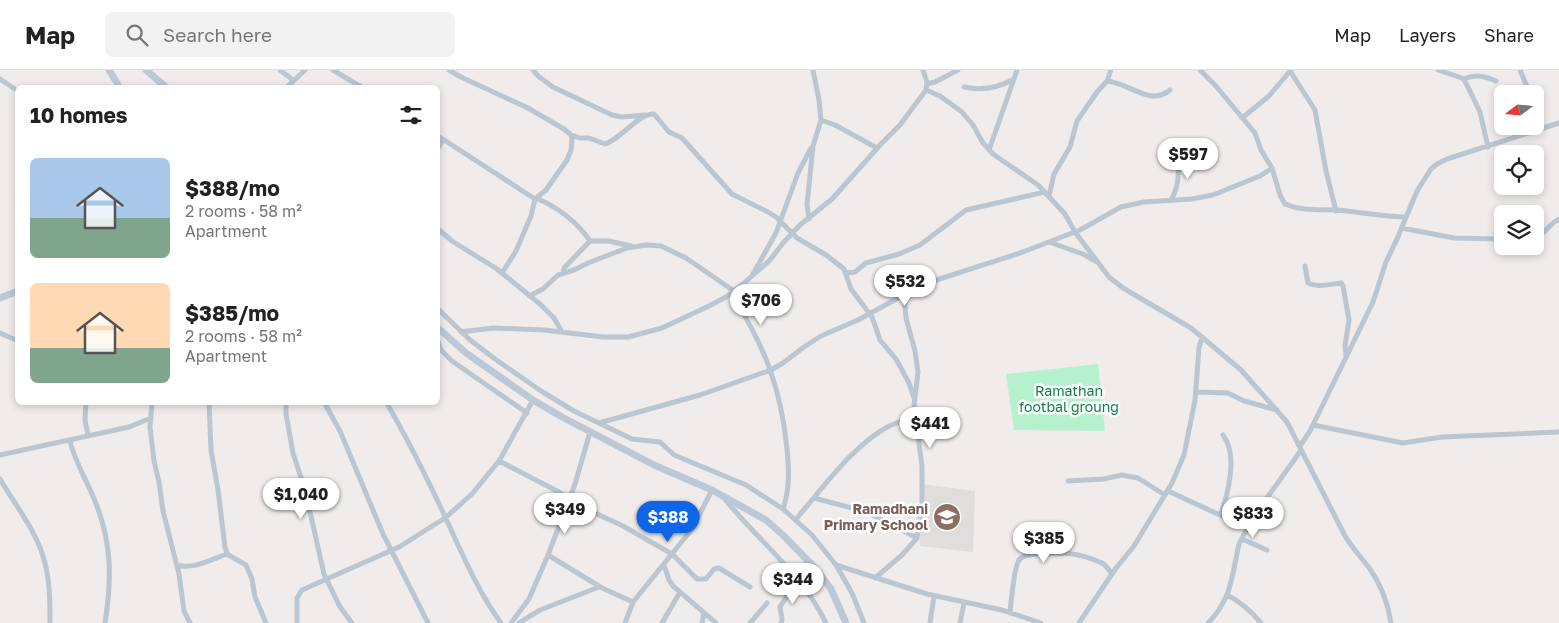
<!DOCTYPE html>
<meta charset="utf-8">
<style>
body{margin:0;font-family:"Golos Text",sans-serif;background:#f2f2f2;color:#222;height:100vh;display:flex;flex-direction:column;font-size:19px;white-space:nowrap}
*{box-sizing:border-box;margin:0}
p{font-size:16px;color:#767676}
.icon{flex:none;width:28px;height:28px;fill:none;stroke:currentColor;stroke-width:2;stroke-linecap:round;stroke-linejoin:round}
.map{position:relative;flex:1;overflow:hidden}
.panel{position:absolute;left:15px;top:15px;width:425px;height:320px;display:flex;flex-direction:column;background:#fff;border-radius:8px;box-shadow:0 2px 8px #0003}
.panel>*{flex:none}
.needle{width:32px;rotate:254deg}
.tools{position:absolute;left:1494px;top:15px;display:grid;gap:10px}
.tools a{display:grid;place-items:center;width:50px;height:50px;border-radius:8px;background:#fff;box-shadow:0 2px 8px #0003;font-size:25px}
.price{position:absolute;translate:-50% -42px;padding:0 11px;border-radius:18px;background:#fff;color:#222;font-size:16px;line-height:32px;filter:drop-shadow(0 1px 2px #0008)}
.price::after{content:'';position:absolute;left:50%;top:30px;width:15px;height:11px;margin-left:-8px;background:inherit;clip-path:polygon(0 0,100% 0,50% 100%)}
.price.active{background:#0d65e7;color:#fff}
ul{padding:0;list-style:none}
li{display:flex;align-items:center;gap:15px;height:125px;padding:0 15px}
li span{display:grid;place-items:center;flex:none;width:140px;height:100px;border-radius:8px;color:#555}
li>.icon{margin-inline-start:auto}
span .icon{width:60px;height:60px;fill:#fffc;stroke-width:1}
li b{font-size:21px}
h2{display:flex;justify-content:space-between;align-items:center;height:60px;padding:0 15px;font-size:21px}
header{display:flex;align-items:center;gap:30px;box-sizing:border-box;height:70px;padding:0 25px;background:#fff;border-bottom:1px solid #e0e0e0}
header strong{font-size:24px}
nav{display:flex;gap:28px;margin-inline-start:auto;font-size:18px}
.search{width:350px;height:45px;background:#f2f2f2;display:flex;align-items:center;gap:12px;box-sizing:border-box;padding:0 18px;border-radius:8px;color:#767676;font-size:19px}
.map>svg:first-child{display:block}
.education{fill:#e0dddd}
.green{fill:#b6f1ce}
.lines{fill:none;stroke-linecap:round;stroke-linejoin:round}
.street{stroke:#bbc6d0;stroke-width:5}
.secondary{stroke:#bdc8d7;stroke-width:7}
.labels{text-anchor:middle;stroke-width:5;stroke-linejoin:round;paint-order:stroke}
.park-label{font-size:14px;fill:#107f4b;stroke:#fff}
.education-label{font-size:14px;font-weight:bold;fill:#785e54;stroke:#fff;text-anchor:end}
</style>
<header>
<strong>Map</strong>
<div class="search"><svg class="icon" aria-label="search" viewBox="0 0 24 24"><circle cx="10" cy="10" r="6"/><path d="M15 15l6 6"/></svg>Search here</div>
<nav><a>Map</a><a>Layers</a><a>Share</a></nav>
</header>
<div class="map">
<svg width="1559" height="553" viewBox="0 0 1559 553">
<rect width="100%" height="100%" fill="#efeceb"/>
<path class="education" d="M 921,414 L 975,421 L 973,482 L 920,476 Z"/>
<path class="green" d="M 1098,294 L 1105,361 L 1014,360 L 1006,304 Z"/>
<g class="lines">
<path class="street" d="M 280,0 L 293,10
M 333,0 L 363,18
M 449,0 L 461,7 L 528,38 L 564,59 L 570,64 L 572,68 L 571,80 L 567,90 L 546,120 L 535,129 L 531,146 L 516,181 L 502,203
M 533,0 L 538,6 L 553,17 L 612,45 L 621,47 L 646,45
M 1200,0 L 1215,15 L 1255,63 L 1261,80 L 1272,98 L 1280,125 L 1285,134 C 1306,143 1326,138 1347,141 C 1367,143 1386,147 1406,147
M 1438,0 L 1462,8 L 1465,11 L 1480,42 L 1488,77
M 1520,0 L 1530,24
M 1290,1 L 1315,40 L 1326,101 L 1336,141
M 0,9 L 18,21
M 1464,9 C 1476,4 1484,6 1496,11
M 1107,11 C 1130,13 1150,37 1170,20
M 927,14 L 935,12 L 958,0
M 964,17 C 982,21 998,18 1014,9 L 1017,0
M 286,18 L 305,0
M 926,20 L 940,26 L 962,42 L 973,55 L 983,73 L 993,84 L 1038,115 L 1065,144 L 1075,162 L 1109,207 L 1123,218 L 1191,258 L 1241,300 L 1287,352 L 1344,464 C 1351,477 1361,487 1370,499 C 1381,515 1388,533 1391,553
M 1535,37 L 1542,58
M 1242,48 L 1269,26 L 1291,0
M 821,50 L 835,55 L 877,78
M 571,65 L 580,68 L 589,68 L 605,74 C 621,69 639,43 654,44 L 669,62 L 682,68 L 732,124 L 768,142 L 776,147 L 797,168 L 826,185 L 844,199 L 851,219 L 872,247 L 880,270 L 896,289 L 909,313 L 914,328
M 438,66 L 535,129
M 438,78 L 443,70
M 989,80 L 1014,9
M 1049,126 L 1054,104 L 1070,77 L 1077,51 L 1097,22 L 1107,11 L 1111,0
M 536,128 C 557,137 577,152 590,171
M 1171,130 C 1180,115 1178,100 1179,84
M 809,149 L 807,135 L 813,76 L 821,50 L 819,30 L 813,0
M 1402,158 L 1454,168 L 1496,169 L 1502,171
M 438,159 L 452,171 L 497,199 L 540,234 L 554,248 L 562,262
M 1535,171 L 1553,153 L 1559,149
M 1049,172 L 1083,184 L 1097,192
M 1305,196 L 1308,213 C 1318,218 1330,214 1341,213 L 1343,216 L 1349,250 L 1345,276 L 1346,286
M 563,203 L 564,198 L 590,171 L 609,171 L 631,176
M 846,203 L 855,202 L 866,193 L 899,184 L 920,175 L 966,140 L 1045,122
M 753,204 L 776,163 L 798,103 L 811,78
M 731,223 C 764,275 781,317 787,379 C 789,400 790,418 783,439
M 529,226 L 543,219 L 558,205 L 574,200 L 588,193 L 627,178 L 646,175 L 661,176 L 686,188 L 734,221
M 438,239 L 470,270 L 495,289 L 541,321 L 574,341 L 632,369 L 660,372 L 674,385 L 746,415 L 783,439 L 812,465 L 836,495 L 852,523 L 864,553
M 461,262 L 493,258 L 544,260 L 603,267 L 628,267 L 662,258 L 707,237 L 726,227 L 744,213 L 770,190 L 783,173 L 800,155 L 832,129 L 881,74 L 900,55 L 926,20 L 927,12 L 923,0
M 0,263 L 18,271
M 438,271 L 441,280 L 452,291 L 527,343
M 1196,322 L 1228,323 L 1244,331 L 1277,340
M 86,332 L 85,350 L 88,365
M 152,332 L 150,357 L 154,391 L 159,412 L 163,441 L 179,504 L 184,541 L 190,553
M 209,332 L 211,380 L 218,420 L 225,477 L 227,484 L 246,495 L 252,509 L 255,527 L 266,553
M 286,332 L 286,344 L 293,383 L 305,420 L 324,504 L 340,537 L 352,553
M 324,332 L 340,361 L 383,464 L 428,553
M 386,332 C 406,366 424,402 441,438 C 458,474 477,521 501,553
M 599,353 L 700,325 L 771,300 L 783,293 L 804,277 L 821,266 L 858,250 L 924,214 L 1020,183 L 1080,160 L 1121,137 L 1144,132 L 1192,129 L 1213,125 L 1260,106 L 1272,98
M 1313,355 L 1403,373 L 1442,367 L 1559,362
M 70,371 C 75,392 87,411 95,431 C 112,473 112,509 105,553
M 1300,376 L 1310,361 L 1373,232 L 1386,192 L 1397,169 L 1417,121 L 1431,99 L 1437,94 L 1447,89 L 1559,53
M 0,385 L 129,357 L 151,348
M 499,391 L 559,422 L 584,438 L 623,456 L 672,484 L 697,509 L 706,509 L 714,499 L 719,498 L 750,517
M 0,409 C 14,433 33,457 42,483 C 50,506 50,530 50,553
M 1068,411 L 1103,409 L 1122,405 L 1138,408 L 1165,425
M 1168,421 L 1248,458
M 724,428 C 759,472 801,502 826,553
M 814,428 L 867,442 L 917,468
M 1221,444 C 1228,423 1238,385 1223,365
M 796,449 C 823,418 852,376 889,356 C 897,352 906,350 915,347
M 1242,469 L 1267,480
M 548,485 L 602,518 L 633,532
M 177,495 C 193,500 212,489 227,484
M 664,495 L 669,510 L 673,516 L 716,553
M 836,495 L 927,524 L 1002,540 L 1041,553
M 875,508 L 902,485 L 917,468 L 922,435 L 922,396 L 914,336 L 918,302 L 915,281 L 906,248 L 904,226
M 1227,525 C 1241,532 1251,541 1261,553
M 1010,543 C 1011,532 1014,498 1019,490 C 1025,481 1062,483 1072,484 C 1082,485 1093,489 1102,493 C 1106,495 1109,500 1112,504
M 297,553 L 297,528 L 302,520 L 399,477 L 445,448 L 472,424 L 499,391 L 533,330
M 511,553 L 529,529 L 548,485 L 575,414 L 590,362
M 519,553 L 540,540 L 599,517
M 625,553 L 633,532 L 692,459 L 712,420
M 662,553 L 680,522
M 702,553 L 704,543
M 750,553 L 767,533
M 781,553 C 784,548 780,543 780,537 L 798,508
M 930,553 L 934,526
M 960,553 L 964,533
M 1079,553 L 1116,498 L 1134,476 L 1172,413 L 1184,385 L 1195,330 L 1199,278 L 1202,267
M 1208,553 C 1232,529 1232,505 1239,474 C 1256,440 1280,411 1301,380"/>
<path class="secondary" d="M 109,0 L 120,18
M 146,0 L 167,18
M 0,228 L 18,221
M 438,258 L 466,283 L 533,330 L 562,347 L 654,395 L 712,420 L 766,450 L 784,466 L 816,499 L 831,519 L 846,553"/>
</g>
<defs>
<g id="school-disc" transform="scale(1.4375)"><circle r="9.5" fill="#8d6e63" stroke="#fff"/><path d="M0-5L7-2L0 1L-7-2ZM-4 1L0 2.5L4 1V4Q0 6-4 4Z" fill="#fff"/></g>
</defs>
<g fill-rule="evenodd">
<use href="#school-disc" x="947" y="447"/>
</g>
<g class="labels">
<g class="park-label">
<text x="1069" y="326">Ramathan<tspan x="1069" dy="16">footbal groung</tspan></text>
</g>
<g class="education-label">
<text x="928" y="444">Ramadhani<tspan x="928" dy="16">Primary School</tspan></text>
</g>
</g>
</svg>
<div class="tools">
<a><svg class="needle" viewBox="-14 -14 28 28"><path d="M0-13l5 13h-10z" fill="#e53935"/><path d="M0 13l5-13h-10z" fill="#767676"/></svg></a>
<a><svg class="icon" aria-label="locate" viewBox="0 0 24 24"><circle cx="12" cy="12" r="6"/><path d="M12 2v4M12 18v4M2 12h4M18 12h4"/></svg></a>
<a><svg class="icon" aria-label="layers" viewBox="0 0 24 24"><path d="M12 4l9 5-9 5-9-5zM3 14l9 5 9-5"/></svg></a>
</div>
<b class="price" style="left:1188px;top:110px">$597</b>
<b class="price" style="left:905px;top:237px">$532</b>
<b class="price" style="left:761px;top:256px">$706</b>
<b class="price" style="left:930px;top:379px">$441</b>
<b class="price" style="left:301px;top:450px">$1,040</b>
<b class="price" style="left:565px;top:465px">$349</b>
<b class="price" style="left:1253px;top:469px">$833</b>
<b class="price active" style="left:668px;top:473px">$388</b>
<b class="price" style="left:1044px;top:494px">$385</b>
<b class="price" style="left:793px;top:535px">$344</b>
<section class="panel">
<h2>10 homes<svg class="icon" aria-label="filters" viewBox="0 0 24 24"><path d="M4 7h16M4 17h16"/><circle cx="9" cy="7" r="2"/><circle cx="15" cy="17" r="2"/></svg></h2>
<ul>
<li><span style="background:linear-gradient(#a9c7e8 60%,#7fa58c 0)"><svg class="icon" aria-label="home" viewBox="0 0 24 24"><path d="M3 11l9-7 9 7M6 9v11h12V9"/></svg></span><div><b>$388/mo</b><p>2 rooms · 58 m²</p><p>Apartment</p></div></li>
<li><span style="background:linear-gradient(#ffd9b3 65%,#7fa58c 0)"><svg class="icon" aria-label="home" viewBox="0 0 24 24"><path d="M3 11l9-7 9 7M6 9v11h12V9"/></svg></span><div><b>$385/mo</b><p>2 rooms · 58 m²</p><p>Apartment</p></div></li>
</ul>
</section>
</div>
